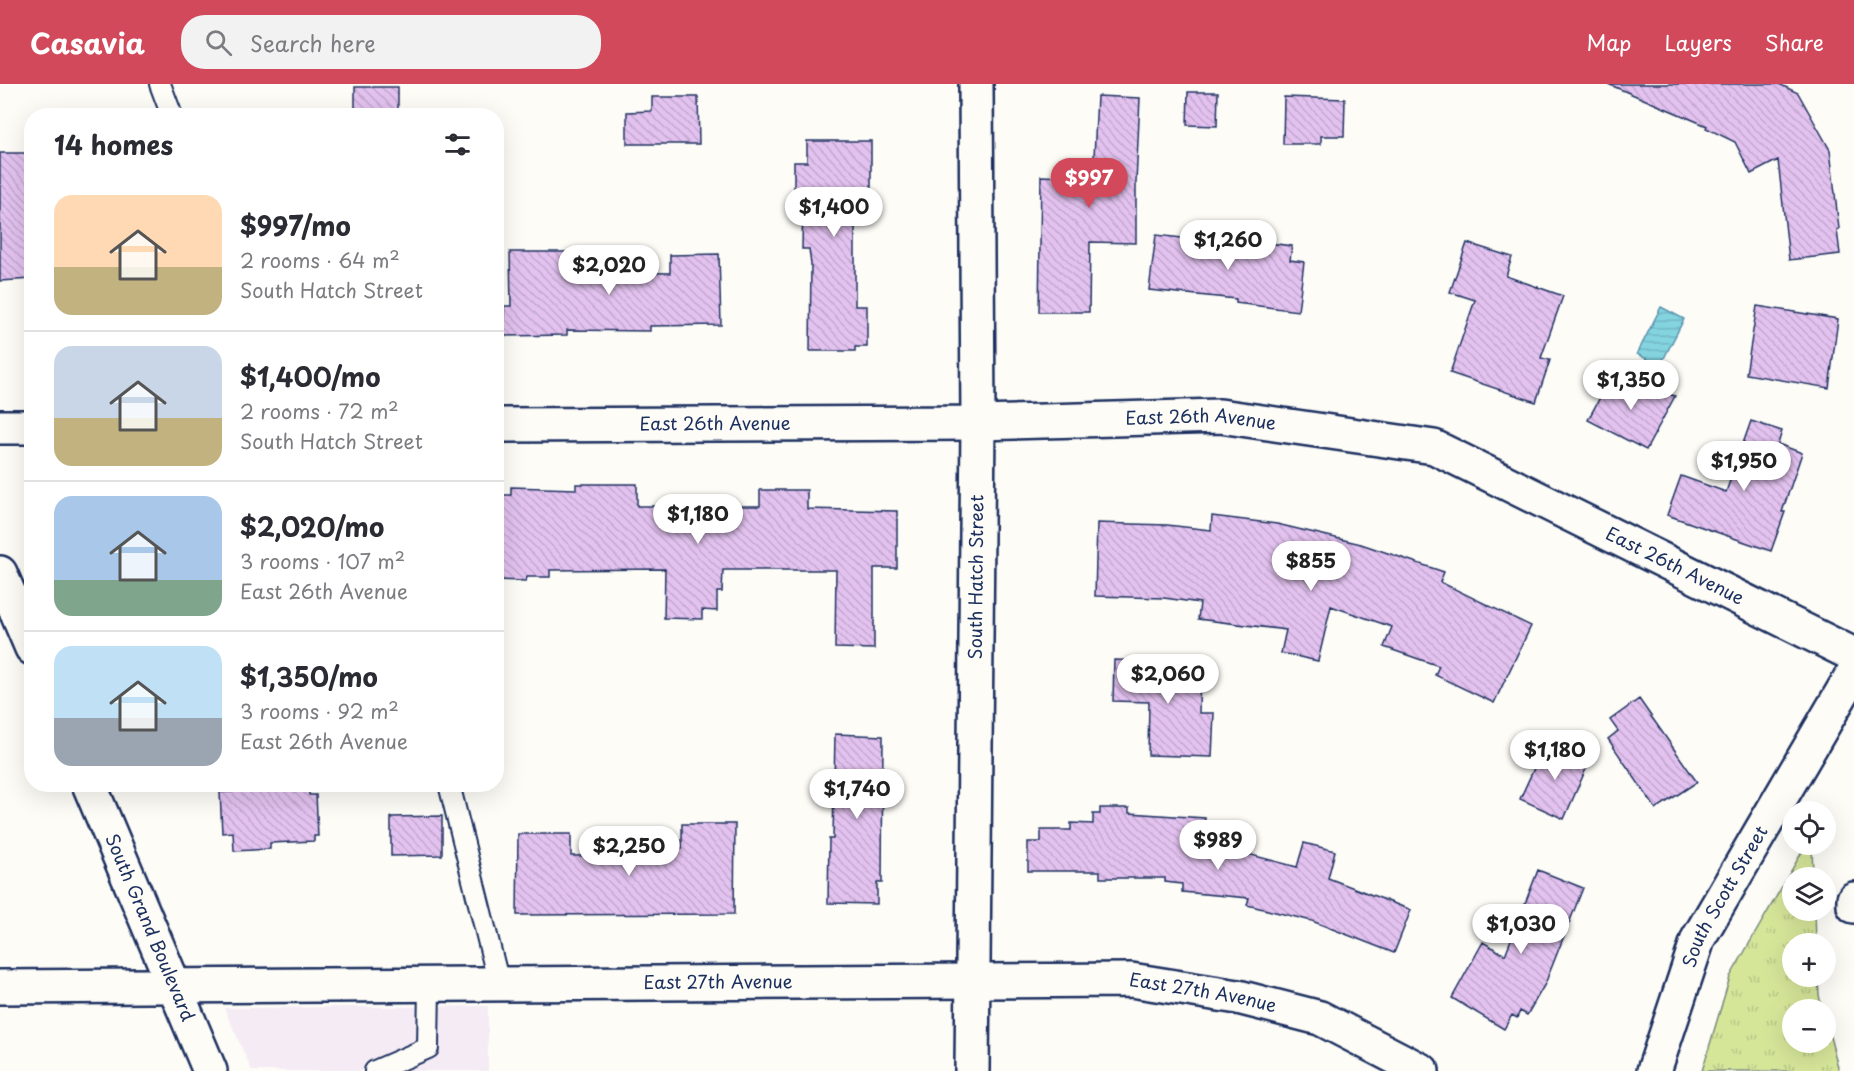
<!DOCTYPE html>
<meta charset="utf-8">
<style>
body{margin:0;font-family:"Playpen Sans",sans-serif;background:#f2f2f3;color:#2b2b33;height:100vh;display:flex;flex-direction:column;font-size:22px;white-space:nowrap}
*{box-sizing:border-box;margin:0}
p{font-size:20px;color:#7c7c81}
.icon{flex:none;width:33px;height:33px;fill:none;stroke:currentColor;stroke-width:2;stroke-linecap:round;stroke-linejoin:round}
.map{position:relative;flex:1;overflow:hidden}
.sheet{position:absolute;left:24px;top:24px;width:480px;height:684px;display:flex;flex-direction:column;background:#fff;border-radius:24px;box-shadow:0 6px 24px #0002}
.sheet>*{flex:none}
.fabs{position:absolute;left:1782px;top:717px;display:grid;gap:12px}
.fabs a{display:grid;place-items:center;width:54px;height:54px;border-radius:50%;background:#fff;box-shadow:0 6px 24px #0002;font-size:30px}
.price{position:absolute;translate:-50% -51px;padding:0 14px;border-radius:21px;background:#fff;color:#222;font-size:20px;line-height:39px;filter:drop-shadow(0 2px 3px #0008)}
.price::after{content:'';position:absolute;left:50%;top:36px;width:18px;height:14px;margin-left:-9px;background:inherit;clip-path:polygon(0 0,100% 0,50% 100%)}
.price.active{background:#d1495b;color:#fff}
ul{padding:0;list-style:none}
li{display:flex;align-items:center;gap:18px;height:150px;padding:0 30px}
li+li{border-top:2px solid #e1e1e2}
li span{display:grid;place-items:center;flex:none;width:168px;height:120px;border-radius:18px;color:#555}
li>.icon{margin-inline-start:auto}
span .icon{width:72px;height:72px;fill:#fffc;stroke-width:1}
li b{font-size:26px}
h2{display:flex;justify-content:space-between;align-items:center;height:72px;padding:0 30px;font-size:26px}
header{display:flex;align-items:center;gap:36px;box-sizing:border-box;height:84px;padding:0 30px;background:#d1495b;color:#fff}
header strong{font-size:28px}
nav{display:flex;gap:33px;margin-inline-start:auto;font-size:21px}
.search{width:420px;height:54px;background:#f2f2f3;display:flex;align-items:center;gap:15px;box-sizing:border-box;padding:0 21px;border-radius:24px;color:#7c7c81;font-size:22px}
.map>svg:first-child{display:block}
.built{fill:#f5ebf5}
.park{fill:url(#park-tufts);stroke:#788a7c;stroke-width:1.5}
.water{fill:url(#water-rules);stroke:#5a92ac;stroke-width:1.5}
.building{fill:url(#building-back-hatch);stroke:#1b2f5e;stroke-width:1.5}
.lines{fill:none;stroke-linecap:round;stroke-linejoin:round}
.service-casing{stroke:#1b2f5e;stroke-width:24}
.minor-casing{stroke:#1b2f5e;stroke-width:38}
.secondary-casing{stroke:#1b2f5e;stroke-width:38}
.service{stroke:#fdfcf7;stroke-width:20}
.minor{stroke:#fdfcf7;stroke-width:33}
.secondary{stroke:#fdfcf7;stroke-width:33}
.labels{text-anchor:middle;stroke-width:5;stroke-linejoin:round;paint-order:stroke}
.street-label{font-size:18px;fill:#1b2f5e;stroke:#fdfcf7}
</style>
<header>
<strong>Casavia</strong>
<div class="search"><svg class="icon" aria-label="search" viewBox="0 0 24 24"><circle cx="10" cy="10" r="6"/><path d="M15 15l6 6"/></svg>Search here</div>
<nav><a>Map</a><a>Layers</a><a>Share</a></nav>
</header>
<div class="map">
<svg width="1854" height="987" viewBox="0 0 1854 987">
<defs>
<pattern id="park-tufts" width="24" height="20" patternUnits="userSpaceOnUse" patternTransform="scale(1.5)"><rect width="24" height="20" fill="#d6e699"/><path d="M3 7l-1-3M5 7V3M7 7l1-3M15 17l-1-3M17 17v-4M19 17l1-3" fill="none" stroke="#b7c686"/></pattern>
<pattern id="water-rules" width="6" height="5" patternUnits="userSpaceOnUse" patternTransform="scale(1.5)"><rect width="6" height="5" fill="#84d4e0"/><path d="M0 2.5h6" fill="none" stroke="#71b6c3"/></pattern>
<pattern id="building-back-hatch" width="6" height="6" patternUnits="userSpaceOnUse" patternTransform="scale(1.5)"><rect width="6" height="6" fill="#e3c2ef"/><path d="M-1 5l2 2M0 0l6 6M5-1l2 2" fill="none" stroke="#c2a7cf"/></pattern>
</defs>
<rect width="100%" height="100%" fill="#fdfcf7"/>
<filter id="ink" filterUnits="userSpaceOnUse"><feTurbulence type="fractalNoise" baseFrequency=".0167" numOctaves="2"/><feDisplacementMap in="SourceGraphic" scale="12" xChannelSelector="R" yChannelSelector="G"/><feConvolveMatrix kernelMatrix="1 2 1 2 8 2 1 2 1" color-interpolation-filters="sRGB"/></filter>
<g filter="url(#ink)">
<path class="built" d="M 488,922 L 488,987 L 252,987 L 224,924 Z"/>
<path class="park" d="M 1806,761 L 1812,761 L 1813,793 L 1792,794 L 1792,826 L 1815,827 L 1816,859 L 1792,860 L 1792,892 L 1818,893 L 1819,911 L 1822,925 L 1792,926 L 1792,958 L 1826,958 L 1826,937 L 1839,987 L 1702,987 L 1730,893 Z"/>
<path class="water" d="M 1661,223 L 1684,235 L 1660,282 L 1637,270 Z"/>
<path class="building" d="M 1608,0 L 1779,0 L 1798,9 L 1830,66 L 1839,145 L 1837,146 L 1840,170 L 1789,176 L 1778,76 L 1751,90 L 1735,58 L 1706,44 L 1707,42 Z
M 355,3 L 398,3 L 398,32 L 355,32 Z
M 1188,8 L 1218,8 L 1217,42 L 1187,41 Z
M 1097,12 L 1140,14 L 1136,99 L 1136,159 L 1090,158 L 1089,228 L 1039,228 L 1041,92 L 1093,94 Z
M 652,13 L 698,13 L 699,60 L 627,60 L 627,28 L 652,27 Z
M 1284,13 L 1345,15 L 1344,52 L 1321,52 L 1321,60 L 1283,60 Z
M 807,57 L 871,57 L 871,129 L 855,129 L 855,222 L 867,222 L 867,263 L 855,263 L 855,267 L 810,267 L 811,180 L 809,165 L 802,165 L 803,116 L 794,116 L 794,78 L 807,78 Z
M 0,69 L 32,69 L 32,195 L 0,197 Z
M 1156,151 L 1243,161 L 1244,156 L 1292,162 L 1290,176 L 1304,178 L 1298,227 L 1236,219 L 1236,215 L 1149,206 Z
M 1467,159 L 1512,173 L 1506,192 L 1563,212 L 1541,274 L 1550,276 L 1536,318 L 1450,289 L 1475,216 L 1450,208 Z
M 510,168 L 567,168 L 567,181 L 607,182 L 606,188 L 670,189 L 670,171 L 719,170 L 721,241 L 650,242 L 650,247 L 567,246 L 567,251 L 504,252 L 504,222 L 511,222 Z
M 1757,222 L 1838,235 L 1829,304 L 1746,290 Z
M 1612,291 L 1675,312 L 1646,366 L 1588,336 Z
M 1751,337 L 1782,347 L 1778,360 L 1802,369 L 1782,428 L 1785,428 L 1771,467 L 1667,431 L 1681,392 L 1726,408 Z
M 576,400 L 637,400 L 637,422 L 760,422 L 760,406 L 807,406 L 807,425 L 897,427 L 897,484 L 874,484 L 874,565 L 835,564 L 836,486 L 723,486 L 722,508 L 717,508 L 717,527 L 702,526 L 702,535 L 664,534 L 665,485 L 550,486 L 550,493 L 527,493 L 526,497 L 496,496 L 496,411 L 511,411 L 511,403 L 576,405 Z
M 1212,432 L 1277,440 L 1361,460 L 1444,488 L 1440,498 L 1531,542 L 1494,619 L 1435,591 L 1439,582 L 1384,563 L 1392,543 L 1331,522 L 1318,577 L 1281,569 L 1286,546 L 1198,535 L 1200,519 L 1164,514 L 1095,512 L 1097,439 L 1167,441 L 1211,446 Z
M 1114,576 L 1200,579 L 1199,629 L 1214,629 L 1212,673 L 1148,671 L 1149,618 L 1113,617 Z
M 1639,615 L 1697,698 L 1656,725 L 1608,655 L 1618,647 L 1610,636 Z
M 835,650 L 883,652 L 882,799 L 877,799 L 877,820 L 828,819 L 829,755 L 833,755 Z
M 1546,658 L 1589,678 L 1564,735 L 1520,715 Z
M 309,701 L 309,711 L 316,711 L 318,752 L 314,752 L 314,757 L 270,759 L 270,765 L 234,767 L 233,748 L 222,749 L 220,708 L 231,708 L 231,705 Z
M 1100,724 L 1129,724 L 1129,729 L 1205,734 L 1204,750 L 1226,752 L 1225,764 L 1297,783 L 1304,759 L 1335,767 L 1328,794 L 1411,826 L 1394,869 L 1312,837 L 1247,821 L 1249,814 L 1182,808 L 1182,800 L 1165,798 L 1165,794 L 1100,794 L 1100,787 L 1028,787 L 1028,758 L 1041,758 L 1041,746 L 1071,746 L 1071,739 L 1093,740 L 1093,730 L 1100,730 Z
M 442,732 L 442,771 L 391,772 L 391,733 Z
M 682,740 L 735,740 L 734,830 L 517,831 L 518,750 L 571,750 L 571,772 L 638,771 L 638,765 L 682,765 Z
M 1538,786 L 1583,804 L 1545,900 L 1527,931 L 1520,927 L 1517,934 L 1512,931 L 1504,945 L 1452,914 L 1483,858 L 1505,871 Z"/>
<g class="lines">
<g class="service-casing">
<path id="service" d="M 160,0 L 172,32
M 449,700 L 499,900
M 375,987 L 428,964 L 429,901"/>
</g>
<g class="minor-casing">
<g id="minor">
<path id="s1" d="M 496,341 L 978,339 L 1220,332 L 1434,363 L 1854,571"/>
<path d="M 0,343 L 32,343"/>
<path d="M 1854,815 L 1854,822"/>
<path id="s2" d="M 0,903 L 1131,896 L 1238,913 L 1320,934 L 1422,987"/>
<path id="s3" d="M 972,987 L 978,339 L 976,0"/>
<path id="s4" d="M 1654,987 L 1698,855 L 1854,588"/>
</g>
</g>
<g class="secondary-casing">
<g id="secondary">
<path d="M 0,489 L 32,564"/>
<path id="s5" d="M 89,700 L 210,987"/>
</g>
</g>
<use href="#service" class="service"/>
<use href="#minor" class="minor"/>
<use href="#secondary" class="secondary"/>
</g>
</g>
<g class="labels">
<g class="street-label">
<text dy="6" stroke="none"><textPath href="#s1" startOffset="705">East 26th Avenue</textPath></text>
<text dy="6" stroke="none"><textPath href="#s1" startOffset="219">East 26th Avenue</textPath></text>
<text dy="6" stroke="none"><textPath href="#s1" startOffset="1209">East 26th Avenue</textPath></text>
<text dy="6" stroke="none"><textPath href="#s3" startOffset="494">South Hatch Street</textPath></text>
<text dy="6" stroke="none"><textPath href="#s4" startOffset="189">South Scott Street</textPath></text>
<text dy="6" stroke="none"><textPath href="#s5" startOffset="156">South Grand Boulevard</textPath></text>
<text dy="6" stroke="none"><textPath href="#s2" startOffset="718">East 27th Avenue</textPath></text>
<text dy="6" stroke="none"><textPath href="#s2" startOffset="1204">East 27th Avenue</textPath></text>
</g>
</g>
</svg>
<div class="fabs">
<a><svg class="icon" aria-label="locate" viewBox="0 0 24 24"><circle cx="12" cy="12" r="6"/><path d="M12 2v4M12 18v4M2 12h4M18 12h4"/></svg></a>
<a><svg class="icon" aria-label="layers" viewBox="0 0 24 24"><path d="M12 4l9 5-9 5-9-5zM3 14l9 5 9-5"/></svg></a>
<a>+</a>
<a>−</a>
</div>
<b class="price active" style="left:1089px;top:125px">$997</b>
<b class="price" style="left:834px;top:154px">$1,400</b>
<b class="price" style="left:1228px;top:187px">$1,260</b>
<b class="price" style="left:609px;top:212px">$2,020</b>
<b class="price" style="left:1631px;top:327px">$1,350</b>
<b class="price" style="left:1744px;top:408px">$1,950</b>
<b class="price" style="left:698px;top:461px">$1,180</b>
<b class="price" style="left:1311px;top:508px">$855</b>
<b class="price" style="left:1168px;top:621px">$2,060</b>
<b class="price" style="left:1555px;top:697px">$1,180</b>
<b class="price" style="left:857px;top:736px">$1,740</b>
<b class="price" style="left:1218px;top:787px">$989</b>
<b class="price" style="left:629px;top:793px">$2,250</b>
<b class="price" style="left:1521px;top:871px">$1,030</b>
<section class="sheet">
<h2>14 homes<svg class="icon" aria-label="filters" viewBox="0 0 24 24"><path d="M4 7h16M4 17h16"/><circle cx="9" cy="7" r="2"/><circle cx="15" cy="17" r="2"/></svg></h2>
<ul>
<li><span style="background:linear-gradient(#ffd9b3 60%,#c2b280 0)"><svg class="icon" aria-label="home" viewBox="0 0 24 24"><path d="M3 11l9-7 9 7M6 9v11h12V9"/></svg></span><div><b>$997/mo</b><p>2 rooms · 64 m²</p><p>South Hatch Street</p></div></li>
<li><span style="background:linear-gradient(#c9d6e8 60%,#c2b280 0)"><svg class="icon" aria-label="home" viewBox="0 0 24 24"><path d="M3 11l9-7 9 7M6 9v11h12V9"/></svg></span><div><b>$1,400/mo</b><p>2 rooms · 72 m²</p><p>South Hatch Street</p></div></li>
<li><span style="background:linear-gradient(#a9c7e8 70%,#7fa58c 0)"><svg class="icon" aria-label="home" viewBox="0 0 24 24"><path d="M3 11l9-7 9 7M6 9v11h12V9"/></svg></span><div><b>$2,020/mo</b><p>3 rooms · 107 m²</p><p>East 26th Avenue</p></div></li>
<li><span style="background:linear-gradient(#bfe0f5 60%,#9aa5b1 0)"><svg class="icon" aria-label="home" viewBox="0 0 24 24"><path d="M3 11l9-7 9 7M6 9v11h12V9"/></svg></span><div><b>$1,350/mo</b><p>3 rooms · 92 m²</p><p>East 26th Avenue</p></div></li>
</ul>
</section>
</div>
